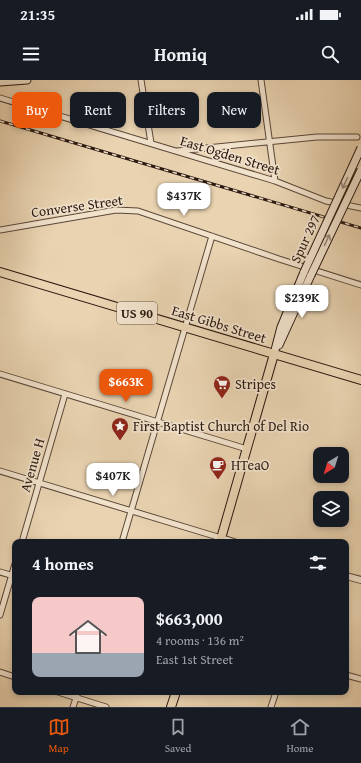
<!DOCTYPE html>
<meta charset="utf-8">
<style>
body{margin:0;font-family:"Gentium Book Plus",serif;background:#20242c;color:#f1f3f6;height:100vh;display:flex;flex-direction:column;font-size:15px;white-space:nowrap}
*{box-sizing:border-box;margin:0}
p{font-size:13px;color:#9ea1a6}
.icon{flex:none;width:22px;height:22px;fill:none;stroke:currentColor;stroke-width:2;stroke-linecap:round;stroke-linejoin:round}
.map{position:relative;flex:1;overflow:hidden}
.side{position:absolute;left:12px;top:459px;width:337px;height:156px;display:flex;flex-direction:column;background:#171b24;border-radius:8px;box-shadow:0 2px 6px #0003}
.side>*{flex:none}
.top-card{position:absolute;left:12px;top:12px;width:337px;height:36px;display:flex;gap:8px}
.needle{width:26px;rotate:218deg}
.buttons{position:absolute;left:313px;top:367px;display:grid;gap:8px}
.buttons a{display:grid;place-items:center;width:36px;height:36px;border-radius:8px;background:#171b24;box-shadow:0 2px 6px #0003;font-size:20px}
.price{position:absolute;translate:-50% -34px;padding:0 9px;border-radius:8px;background:#fff;color:#222;font-size:13px;line-height:26px;filter:drop-shadow(0 1px 2px #0008)}
.price::after{content:'';position:absolute;left:50%;top:24px;width:12px;height:9px;margin-left:-6px;background:inherit;clip-path:polygon(0 0,100% 0,50% 100%)}
.price.current{background:#ea580c;color:#fff}
ul{padding:0;list-style:none}
li{display:flex;align-items:center;gap:12px;height:100px;padding:0 20px}
li+li{border-top:1px solid #363941}
li span{display:grid;place-items:center;flex:none;width:112px;height:80px;border-radius:8px;color:#555}
li>.icon{margin-inline-start:auto}
span .icon{width:48px;height:48px;fill:#fffc;stroke-width:1}
li b{font-size:17px}
h2{display:flex;justify-content:space-between;align-items:center;height:48px;padding:0 20px;font-size:17px}
.pill{padding:0 14px;border-radius:8px;background:#171b24;box-shadow:0 2px 6px #0003;font-size:14px;line-height:36px}
.pill.current{background:#ea580c;color:#fff}
.status{display:flex;justify-content:space-between;align-items:center;height:28px;padding:0 20px;background:#171b24;direction:ltr}
.status svg{height:11px;fill:currentColor}
header{display:flex;justify-content:space-between;align-items:center;height:52px;padding:0 20px;background:#171b24;font-size:18px;font-weight:800}
.menu{display:flex;justify-content:space-around;align-items:center;height:56px;border-top:1px solid #363941;background:#171b24;font-size:11px;color:#9ea1a6}
.menu a{display:grid;justify-items:center;gap:2px}
.menu .current{color:#ea580c}
.map>svg:first-child{display:block}
.lines{fill:none;stroke-linecap:round;stroke-linejoin:round}
.minor-casing{stroke:#5a4738;stroke-width:7}
.tertiary-casing{stroke:#5a4738;stroke-width:8}
.secondary-casing{stroke:#2b1810;stroke-width:9}
.primary-casing{stroke:#2b1810;stroke-width:10}
.trunk-casing{stroke:#2b1810;stroke-width:10}
.minor{stroke:#f1e2cc;stroke-width:5}
.tertiary{stroke:#f1e2cc;stroke-width:6}
.secondary{stroke:#f1e2cc;stroke-width:7}
.primary{stroke:#e9d3b1;stroke-width:8}
.trunk{stroke:#e9d3b1;stroke-width:8}
.rail-casing{stroke:#2b1810;stroke-width:3}
.rail{stroke:#f1e2cc;stroke-width:1.5;stroke-dasharray:4.5;stroke-linecap:butt}
.secondary-bridge-casing{stroke:#2b1810;stroke-width:9;stroke-linecap:butt}
.secondary-bridge{stroke:#f1e2cc;stroke-width:7}
.oneway{stroke:#988777}
.labels{text-anchor:middle;stroke-width:3.5;stroke-linejoin:round;paint-order:stroke}
.shield{fill:#f1e2cc;stroke:#665548;stroke-width:1}
.shield-label{font-size:13px;font-weight:bold;fill:#2b1810}
.street-label{font-size:14px;fill:#2b1810;stroke:#f1e2cc}
.poi-label{font-size:14px;fill:#2b1810;stroke:#f1e2cc;text-anchor:start}
</style>
<div class="status"><b>21:35</b><svg viewBox="0 0 49 12"><path d="M0 12V9h3v3zM5 12V6h3v6zM10 12V3h3v9zM15 12V0h3v12zM26 1h20v11H26zM47 4h2v5h-2z"/></svg></div>
<header><svg class="icon" aria-label="menu" viewBox="0 0 24 24"><path d="M4 6h16M4 12h16M4 18h16"/></svg>Homiq<svg class="icon" aria-label="search" viewBox="0 0 24 24"><circle cx="10" cy="10" r="6"/><path d="M15 15l6 6"/></svg></header>
<div class="map">
<svg width="361" height="627" viewBox="0 0 361 627">
<rect width="100%" height="100%" fill="#e9d3b1"/>
<filter id="stains"><feTurbulence type="fractalNoise" baseFrequency=".005" numOctaves="4"/><feColorMatrix values="0 0 0 0 .2 0 0 0 0 .09 0 0 0 0 .02 0 0 0 .5 -.17"/></filter>
<radialGradient id="worn" r=".72"><stop offset=".6" stop-color="#630" stop-opacity="0"/><stop offset="1" stop-color="#630" stop-opacity=".3"/></radialGradient>
<g class="lines">
<g class="minor-casing">
<path id="minor" d="M 141,0 L 151,63
M 261,0 L 275,101
M 0,18 L 275,101 L 326,121 L 361,128
M 177,71 L 317,57 L 357,57
M 0,150 L 116,130 L 138,131 L 279,179 L 361,205
M 0,294 L 247,369
M 0,391 L 221,458
M 22,462 L 65,314
M 122,462 L 212,156
M 0,492 L 14,496
M 0,535 L 15,484
M 0,592 L 15,597
M 346,595 L 361,599
M 58,612 L 106,627
M 73,627 L 78,612
M 271,627 L 276,612"/>
</g>
<g class="tertiary-casing">
<path id="tertiary" d="M 221,458 L 234,462
M 346,496 L 361,500"/>
</g>
<g class="secondary-casing">
<path id="secondary" d="M 0,2 L 27,0
M 279,265 L 311,195
M 274,274 L 281,247 L 304,192"/>
</g>
<g class="primary-casing">
<path id="primary" d="M 220,462 L 274,274
M 171,627 L 176,612"/>
</g>
<g class="trunk-casing">
<path id="trunk" d="M 0,192 L 361,300"/>
</g>
<use href="#minor" class="minor"/>
<use href="#tertiary" class="tertiary"/>
<use href="#secondary" class="secondary"/>
<use href="#primary" class="primary"/>
<use href="#trunk" class="trunk"/>
<g class="rail-casing">
<path id="rail" d="M 0,41 L 361,148"/>
</g>
<use href="#rail" class="rail"/>
<g class="secondary-bridge-casing">
<path id="secondary-bridge" d="M 304,192 L 361,68
M 311,195 L 361,90"/>
</g>
<use href="#secondary-bridge" class="secondary-bridge"/>
</g>
<defs><path id="oneway-shaft" d="M-6 0H5M1.5-3L5.5 0L1.5 3" fill="none" stroke-width="1.6" stroke-linecap="round" stroke-linejoin="round"/></defs>
<g class="oneway">
<use href="#oneway-shaft" transform="translate(345 103) rotate(115)"/>
<use href="#oneway-shaft" transform="translate(327 160) rotate(-65)"/>
</g>
<defs>
<g id="supermarket-pin" transform="scale(0.9)"><path d="M0 17L-7.5 6A9.5 9.5 0 1 1 7.5 6Z" fill="#8f2418" stroke="#f1e2cc"/><path d="M-6-5.5h2.5l.6 2H6L4.5 2H-2.5L-4.4-4H-6ZM-1.5 3.2a1.3 1.3 0 1 0 .1 0ZM3 3.2a1.3 1.3 0 1 0 .1 0Z" fill="#fff"/></g>
<g id="sight-pin" transform="scale(0.9)"><path d="M0 17L-7.5 6A9.5 9.5 0 1 1 7.5 6Z" fill="#8f2418" stroke="#f1e2cc"/><path d="M0-6L1.8-2.2L6-1.7L2.9 1.2L3.7 5.4L0 3.3L-3.7 5.4L-2.9 1.2L-6-1.7L-1.8-2.2Z" fill="#fff"/></g>
<g id="cafe-pin" transform="scale(0.9)"><path d="M0 17L-7.5 6A9.5 9.5 0 1 1 7.5 6Z" fill="#8f2418" stroke="#f1e2cc"/><path d="M-5.5-4.5H6V0H3Q3 3.5 0 3.5H-2.5Q-5.5 3.5-5.5 0ZM3-3.2v2h1.7v-2ZM-6 4.5H4V6H-6Z" fill="#fff"/></g>
</defs>
<g fill-rule="evenodd">
<use href="#supermarket-pin" x="222" y="304"/>
<use href="#sight-pin" x="120" y="346"/>
<use href="#cafe-pin" x="218" y="385"/>
</g>
<g class="labels">
<rect class="shield" x="117" y="222" width="40" height="22" rx="3"/>
<g class="shield-label">
<text x="137" y="238">US 90</text>
</g>
<g class="street-label">
<text transform="translate(230 75) rotate(17)" y="5">East Ogden Street</text>
<text transform="translate(77 126) rotate(-8)" y="5">Converse Street</text>
<text transform="translate(305 159) rotate(-65)" y="5">Spur 297</text>
<text transform="translate(219 244) rotate(17)" y="5">East Gibbs Street</text>
<text transform="translate(32 385) rotate(-74)" y="5">Avenue H</text>
</g>
<g class="poi-label">
<text x="235" y="309">Stripes</text>
<text x="133" y="351">First Baptist Church of Del Rio</text>
<text x="231" y="390">HTeaO</text>
</g>
</g>
<rect width="100%" height="100%" filter="url(#stains)"/>
<rect width="100%" height="100%" fill="url(#worn)"/>
</svg>
<div class="buttons">
<a><svg class="needle" viewBox="-14 -14 28 28"><path d="M0-13l5 13h-10z" fill="#e53935"/><path d="M0 13l5-13h-10z" fill="#9ea1a6"/></svg></a>
<a><svg class="icon" aria-label="layers" viewBox="0 0 24 24"><path d="M12 4l9 5-9 5-9-5zM3 14l9 5 9-5"/></svg></a>
</div>
<b class="price" style="left:184px;top:137px">$437K</b>
<b class="price" style="left:302px;top:239px">$239K</b>
<b class="price current" style="left:126px;top:323px">$663K</b>
<b class="price" style="left:113px;top:417px">$407K</b>
<div class="top-card">
<a class="pill current">Buy</a>
<a class="pill">Rent</a>
<a class="pill">Filters</a>
<a class="pill">New</a>
</div>
<section class="side">
<h2>4 homes<svg class="icon" aria-label="filters" viewBox="0 0 24 24"><path d="M4 7h16M4 17h16"/><circle cx="9" cy="7" r="2"/><circle cx="15" cy="17" r="2"/></svg></h2>
<ul>
<li><span style="background:linear-gradient(#f6c9c9 70%,#9aa5b1 0)"><svg class="icon" aria-label="home" viewBox="0 0 24 24"><path d="M3 11l9-7 9 7M6 9v11h12V9"/></svg></span><div><b>$663,000</b><p>4 rooms · 136 m²</p><p>East 1st Street</p></div></li>
</ul>
</section>
</div>
<nav class="menu">
<a class="current"><svg class="icon" aria-label="map" viewBox="0 0 24 24"><path d="M3 6l6-2 6 2 6-2v14l-6 2-6-2-6 2zM9 4v14M15 6v14"/></svg>Map</a>
<a><svg class="icon" aria-label="saved" viewBox="0 0 24 24"><path d="M7 4h10v16l-5-4-5 4z"/></svg>Saved</a>
<a><svg class="icon" aria-label="home" viewBox="0 0 24 24"><path d="M3 11l9-7 9 7M6 9v11h12V9"/></svg>Home</a>
</nav>
